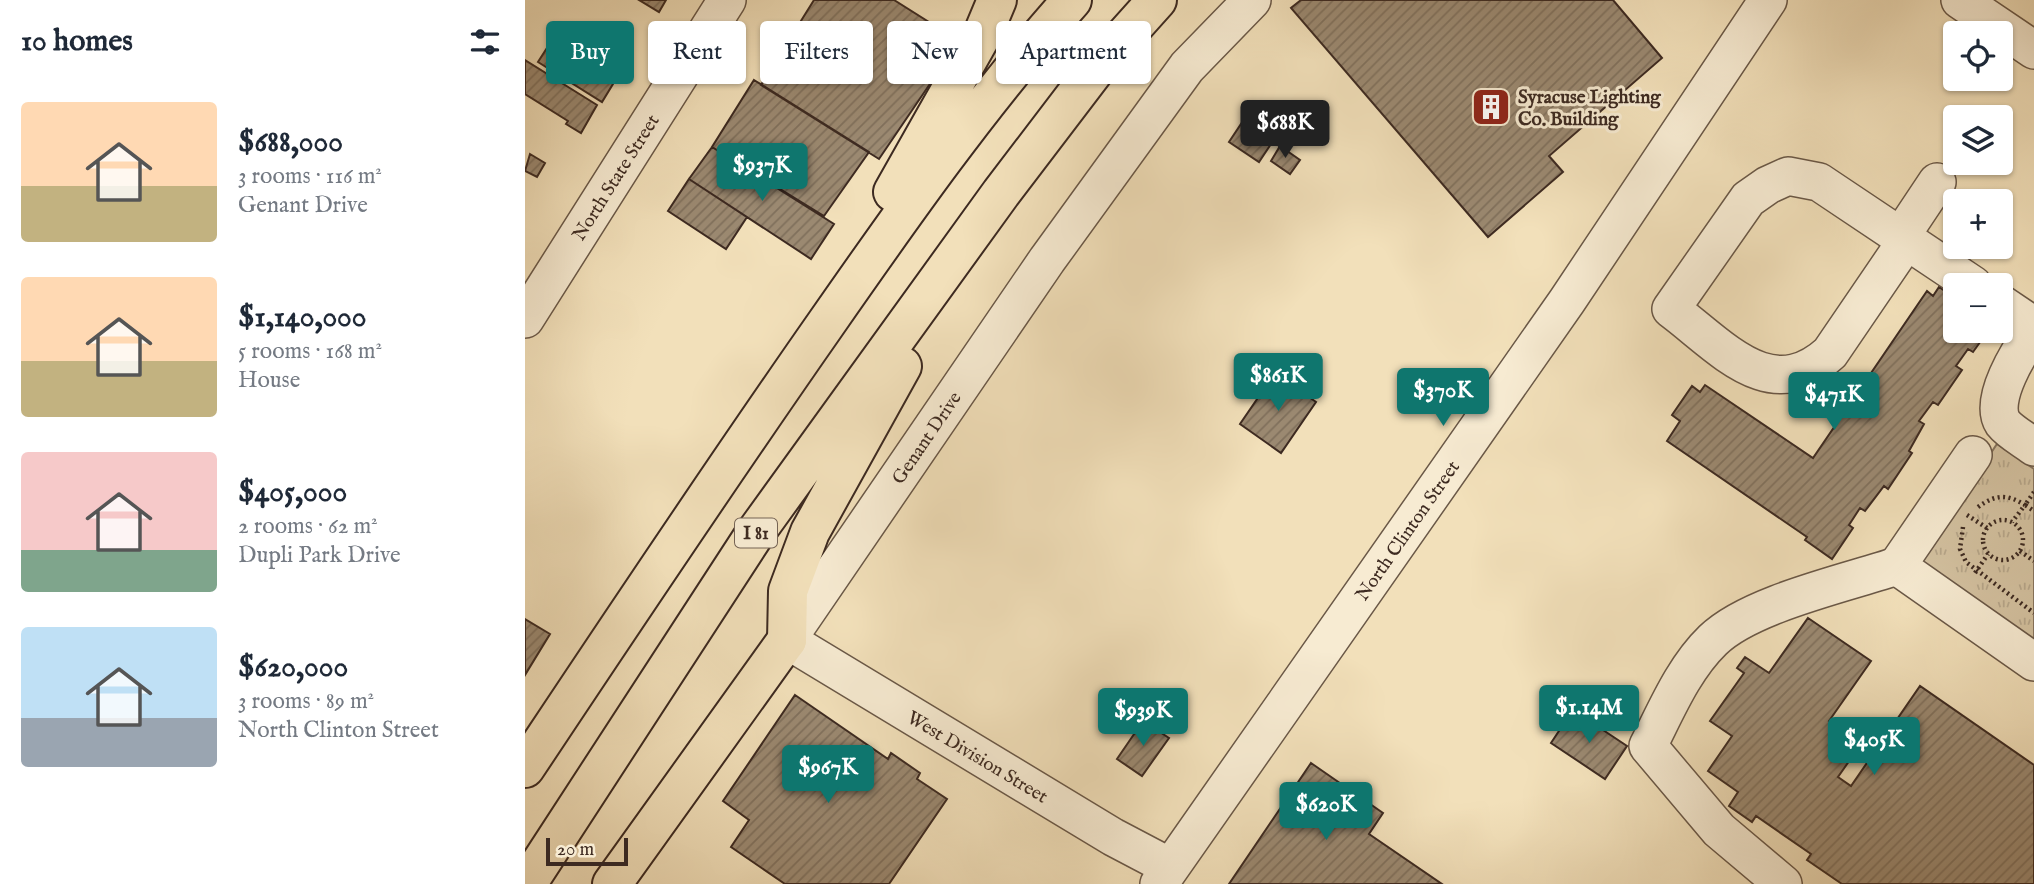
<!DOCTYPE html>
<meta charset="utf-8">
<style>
body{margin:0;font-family:"IM FELL English",serif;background:#f2f2f3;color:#1f2937;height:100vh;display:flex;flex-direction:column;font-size:26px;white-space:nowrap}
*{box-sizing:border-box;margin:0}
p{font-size:23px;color:#747a83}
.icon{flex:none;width:38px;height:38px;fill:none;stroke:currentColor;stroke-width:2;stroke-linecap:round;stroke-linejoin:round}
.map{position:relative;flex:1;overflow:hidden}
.details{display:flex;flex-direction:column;background:#fff;width:525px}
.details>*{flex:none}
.hud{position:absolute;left:21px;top:21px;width:665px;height:63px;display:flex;gap:14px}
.controls{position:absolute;left:1418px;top:21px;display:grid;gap:14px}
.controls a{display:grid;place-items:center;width:70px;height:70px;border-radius:7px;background:#fff;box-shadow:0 2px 5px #0004;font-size:35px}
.scale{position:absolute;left:21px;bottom:18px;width:82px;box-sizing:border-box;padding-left:7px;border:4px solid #3d2a21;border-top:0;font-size:19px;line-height:24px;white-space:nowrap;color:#3d2a21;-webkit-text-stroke:5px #f7ebd2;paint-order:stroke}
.price{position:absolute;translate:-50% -60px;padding:0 16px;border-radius:7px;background:#0f766e;color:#fff;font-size:23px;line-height:46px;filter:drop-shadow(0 2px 4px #0008)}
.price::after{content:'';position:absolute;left:50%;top:42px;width:21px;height:16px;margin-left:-10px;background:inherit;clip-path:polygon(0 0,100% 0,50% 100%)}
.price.selected{background:#222;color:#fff}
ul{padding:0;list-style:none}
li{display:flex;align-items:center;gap:21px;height:175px;padding:0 21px}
li span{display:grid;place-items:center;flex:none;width:196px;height:140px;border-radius:7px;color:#555}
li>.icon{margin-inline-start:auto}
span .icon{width:84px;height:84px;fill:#fffc;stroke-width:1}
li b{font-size:30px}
h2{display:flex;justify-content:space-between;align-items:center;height:84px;padding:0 21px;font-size:30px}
.tag{padding:0 24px;border-radius:7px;background:#fff;box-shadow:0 2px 5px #0004;font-size:24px;line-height:63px}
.tag.selected{background:#0f766e;color:#fff}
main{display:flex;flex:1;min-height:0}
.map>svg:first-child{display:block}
.park{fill:url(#park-tufts);stroke:#887660;stroke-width:2}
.building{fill:url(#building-hatch);stroke:#3d2a21;stroke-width:2}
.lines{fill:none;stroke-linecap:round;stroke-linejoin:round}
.minor-casing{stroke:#6a5847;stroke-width:40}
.major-casing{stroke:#3d2a21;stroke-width:42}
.highway-casing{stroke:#3d2a21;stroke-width:42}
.path{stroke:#3d2a21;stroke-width:4.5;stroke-dasharray:2 3.5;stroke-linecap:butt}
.minor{stroke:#f7ebd2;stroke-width:37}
.major{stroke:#f2e0ba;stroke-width:38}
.highway{stroke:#f2e0ba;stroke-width:38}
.labels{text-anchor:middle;stroke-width:6;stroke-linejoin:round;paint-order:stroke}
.shield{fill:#f7ebd2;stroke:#756456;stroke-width:2}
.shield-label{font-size:18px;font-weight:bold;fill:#3d2a21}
.poi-label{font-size:19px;font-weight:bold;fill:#3d2a21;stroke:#f7ebd2;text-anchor:start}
.street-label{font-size:19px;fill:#3d2a21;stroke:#f7ebd2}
</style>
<main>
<section class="details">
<h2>10 homes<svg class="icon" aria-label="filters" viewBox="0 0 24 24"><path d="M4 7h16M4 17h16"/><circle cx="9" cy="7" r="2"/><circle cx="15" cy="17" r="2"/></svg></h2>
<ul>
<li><span style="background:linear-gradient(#ffd9b3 60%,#c2b280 0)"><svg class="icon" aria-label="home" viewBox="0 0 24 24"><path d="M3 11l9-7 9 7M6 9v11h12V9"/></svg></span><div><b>$688,000</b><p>3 rooms · 116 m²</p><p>Genant Drive</p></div></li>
<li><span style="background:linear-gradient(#ffd9b3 60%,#c2b280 0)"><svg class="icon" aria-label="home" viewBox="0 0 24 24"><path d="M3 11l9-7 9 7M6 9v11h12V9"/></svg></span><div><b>$1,140,000</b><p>5 rooms · 168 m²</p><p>House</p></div></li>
<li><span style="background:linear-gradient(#f6c9c9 70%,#7fa58c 0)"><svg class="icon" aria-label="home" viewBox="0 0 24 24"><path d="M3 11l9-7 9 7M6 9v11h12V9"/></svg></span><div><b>$405,000</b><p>2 rooms · 62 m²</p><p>Dupli Park Drive</p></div></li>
<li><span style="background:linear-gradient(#bfe0f5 65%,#9aa5b1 0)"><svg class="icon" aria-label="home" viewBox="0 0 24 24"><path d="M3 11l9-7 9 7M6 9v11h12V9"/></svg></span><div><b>$620,000</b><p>3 rooms · 89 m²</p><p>North Clinton Street</p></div></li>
</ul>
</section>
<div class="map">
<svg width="1509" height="884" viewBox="0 0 1509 884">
<defs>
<pattern id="park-tufts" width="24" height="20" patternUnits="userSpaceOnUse" patternTransform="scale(1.75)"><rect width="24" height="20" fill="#d3c1a0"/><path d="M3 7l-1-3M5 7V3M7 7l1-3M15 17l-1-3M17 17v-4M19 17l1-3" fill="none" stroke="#b6a68a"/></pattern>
<pattern id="building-hatch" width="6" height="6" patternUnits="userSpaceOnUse" patternTransform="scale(1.75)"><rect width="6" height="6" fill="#9b8971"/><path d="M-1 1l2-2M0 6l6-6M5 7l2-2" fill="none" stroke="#80705c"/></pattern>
</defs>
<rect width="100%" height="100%" fill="#f2e0ba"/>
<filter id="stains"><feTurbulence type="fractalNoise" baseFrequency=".00286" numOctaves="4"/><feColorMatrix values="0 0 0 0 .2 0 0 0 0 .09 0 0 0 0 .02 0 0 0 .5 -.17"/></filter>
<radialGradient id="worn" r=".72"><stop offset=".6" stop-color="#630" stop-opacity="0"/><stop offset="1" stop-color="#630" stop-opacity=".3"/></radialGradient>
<path class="park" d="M 1472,444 L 1509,469 L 1509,640 L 1393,561 Z"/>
<path class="building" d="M 114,0 L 141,0 L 134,12 Z
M 289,0 L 369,0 L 434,41 L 354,159 L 236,85 Z
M 776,0 L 1088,0 L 1137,58 L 1024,156 L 1038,172 L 963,237 L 766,8 Z
M 27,40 L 91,79 L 77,102 L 13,62 Z
M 0,60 L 72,105 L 56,133 L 41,124 L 43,121 L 0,94 Z
M 229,80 L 344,152 L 299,216 L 187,147 Z
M 718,121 L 748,141 L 734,162 L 704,142 Z
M 755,146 L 775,160 L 765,174 L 746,161 Z
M 187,147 L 309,224 L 286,259 L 164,179 Z
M 5,154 L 20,163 L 12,177 L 0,171 Z
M 164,179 L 222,217 L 201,249 L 143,211 Z
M 1414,287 L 1430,298 L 1430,331 L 1463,331 L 1448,352 L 1443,349 L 1431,366 L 1437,370 L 1413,405 L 1408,402 L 1394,421 L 1399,424 L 1384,451 L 1387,453 L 1363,489 L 1359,486 L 1340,511 L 1335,508 L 1324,525 L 1328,528 L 1307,559 L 1280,540 L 1282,537 L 1142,441 L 1155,421 L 1147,415 L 1167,386 L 1175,392 L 1180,385 L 1288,458 L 1402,291 L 1408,296 Z
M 750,373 L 791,402 L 756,453 L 715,424 Z
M 1283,618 L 1346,661 L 1304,721 L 1336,744 L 1313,777 L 1326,786 L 1395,686 L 1509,765 L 1509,884 L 1317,884 L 1282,860 L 1286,854 L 1231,816 L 1227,822 L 1204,806 L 1213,792 L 1183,771 L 1207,736 L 1185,721 L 1219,673 L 1212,668 L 1220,657 L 1244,673 Z
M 0,619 L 25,634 L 0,675 Z
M 270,695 L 363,759 L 366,753 L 395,773 L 392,779 L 422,799 L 364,884 L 260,884 L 206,847 L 224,820 L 198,801 Z
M 1048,710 L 1102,746 L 1080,779 L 1026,743 Z
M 618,721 L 644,738 L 617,776 L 592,759 Z
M 786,763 L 858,813 L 844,834 L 917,884 L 704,884 Z"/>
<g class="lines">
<g class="minor-casing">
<g id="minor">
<path d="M 1435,0 L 1509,50"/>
<path d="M 1376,236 L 1412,182"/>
<path d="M 1382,240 L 1305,353 C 1245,407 1197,347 1146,309 L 1223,199 L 1243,185 L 1263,176 L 1294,182 L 1448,285"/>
<path d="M 1475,303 L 1509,326"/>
<path id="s1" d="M 0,319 L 202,0"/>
<path d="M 1509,331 C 1495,350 1463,400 1478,423 C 1485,432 1500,440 1509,447"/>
<path d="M 1448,455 L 1372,566 L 1509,662"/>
<path id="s2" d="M 645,867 L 588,837 L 262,640 L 522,260 L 662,67 L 727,0"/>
<path id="s3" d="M 634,884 L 1042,301 L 1243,0"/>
<path d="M 1258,884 L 1194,830 L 1123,746 C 1141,711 1158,669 1188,640 C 1225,604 1321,583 1372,566"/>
</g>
</g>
<g class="major-casing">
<path id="major" d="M 87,884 L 262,640"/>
</g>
<g class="highway-casing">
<path id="highway" d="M 368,192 L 459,31 L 472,0
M 262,640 L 263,591 L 285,532 L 377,366
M 0,768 C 99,619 198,471 300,325 C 378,213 456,102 547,0
M 2,884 L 231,532 L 476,193 L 572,67 L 632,0"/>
</g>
<path class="path" d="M 1509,492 L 1500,505 L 1509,511
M 1453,507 C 1471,494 1482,494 1500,505 L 1487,522
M 1442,515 L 1462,528
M1458 540a20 20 0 1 1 40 0a20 20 0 1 1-40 0Z
M 1438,527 L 1435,549 L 1441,562 L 1509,613
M 1495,551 L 1509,561
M 1450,573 L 1463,554"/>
<use href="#minor" class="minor"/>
<use href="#major" class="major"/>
<use href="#highway" class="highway"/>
</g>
<defs>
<g id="building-square" transform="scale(2.0125)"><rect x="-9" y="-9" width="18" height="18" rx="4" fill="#8f2418" stroke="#f7ebd2"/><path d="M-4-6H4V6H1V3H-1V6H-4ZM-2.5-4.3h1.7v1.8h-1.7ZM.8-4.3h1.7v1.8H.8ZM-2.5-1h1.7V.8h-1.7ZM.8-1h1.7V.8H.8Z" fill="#fff"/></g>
</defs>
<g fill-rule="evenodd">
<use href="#building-square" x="966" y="107"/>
</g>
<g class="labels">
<rect class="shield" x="210" y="518.5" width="42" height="29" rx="5"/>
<g class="shield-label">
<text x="231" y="539">I 81</text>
</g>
<g class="poi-label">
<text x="993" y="103">Syracuse Lighting<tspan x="993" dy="22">Co. Building</tspan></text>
</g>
<g class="street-label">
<text dy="7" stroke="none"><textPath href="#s1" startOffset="168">North State Street</textPath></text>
<text dy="7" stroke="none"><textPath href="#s2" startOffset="691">Genant Drive</textPath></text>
<text dy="7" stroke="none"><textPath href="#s3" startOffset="432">North Clinton Street</textPath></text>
<text transform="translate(453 756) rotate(31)" y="7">West Division Street</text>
</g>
</g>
<rect width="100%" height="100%" filter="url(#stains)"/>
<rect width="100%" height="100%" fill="url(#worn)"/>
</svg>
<div class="controls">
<a><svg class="icon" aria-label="locate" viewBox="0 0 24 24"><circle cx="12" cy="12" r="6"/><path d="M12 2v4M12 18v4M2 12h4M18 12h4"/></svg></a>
<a><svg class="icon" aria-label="layers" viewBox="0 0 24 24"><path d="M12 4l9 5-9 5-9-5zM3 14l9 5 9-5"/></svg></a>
<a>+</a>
<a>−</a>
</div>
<div class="scale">20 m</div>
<b class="price selected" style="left:760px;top:160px">$688K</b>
<b class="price" style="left:237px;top:203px">$937K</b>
<b class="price" style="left:753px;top:413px">$861K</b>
<b class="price" style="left:918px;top:428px">$370K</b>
<b class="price" style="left:1309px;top:432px">$471K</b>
<b class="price" style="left:1064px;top:745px">$1.14M</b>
<b class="price" style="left:618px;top:748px">$939K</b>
<b class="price" style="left:1349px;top:777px">$405K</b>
<b class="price" style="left:303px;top:805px">$967K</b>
<b class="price" style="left:801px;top:842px">$620K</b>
<div class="hud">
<a class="tag selected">Buy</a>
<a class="tag">Rent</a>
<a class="tag">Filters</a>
<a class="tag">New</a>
<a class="tag">Apartment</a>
</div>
</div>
</main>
